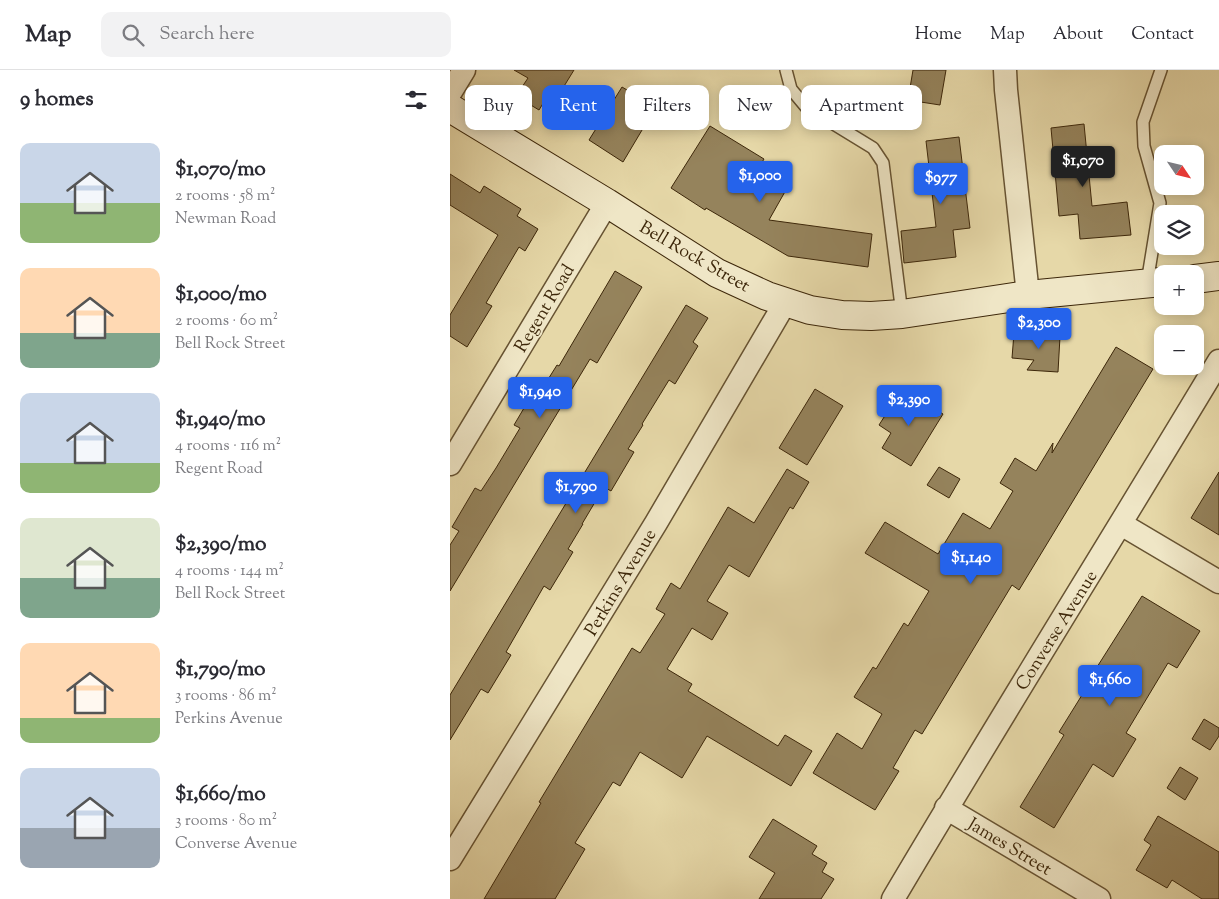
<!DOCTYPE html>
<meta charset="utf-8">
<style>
body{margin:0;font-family:"Sorts Mill Goudy",serif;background:#f2f2f3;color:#2b2b33;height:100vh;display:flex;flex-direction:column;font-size:19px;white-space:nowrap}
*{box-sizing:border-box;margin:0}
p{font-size:16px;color:#7c7c81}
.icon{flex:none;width:28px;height:28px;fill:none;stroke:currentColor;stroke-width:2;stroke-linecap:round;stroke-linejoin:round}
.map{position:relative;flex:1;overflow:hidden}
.sheet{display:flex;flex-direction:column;background:#fff;width:450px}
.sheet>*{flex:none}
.banner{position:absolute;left:15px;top:15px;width:475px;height:45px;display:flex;gap:10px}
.needle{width:32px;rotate:125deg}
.controls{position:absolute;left:704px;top:75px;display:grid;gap:10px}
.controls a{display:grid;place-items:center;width:50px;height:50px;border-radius:10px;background:#fff;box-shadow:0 2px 12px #0003;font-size:25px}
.price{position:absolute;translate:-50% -42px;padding:0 11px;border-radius:5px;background:#2563eb;color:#fff;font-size:16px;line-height:32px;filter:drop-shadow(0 1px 2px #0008)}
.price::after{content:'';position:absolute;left:50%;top:30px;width:15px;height:11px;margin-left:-8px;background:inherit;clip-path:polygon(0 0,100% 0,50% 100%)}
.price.current{background:#222;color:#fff}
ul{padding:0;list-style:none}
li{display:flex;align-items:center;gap:15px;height:125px;padding:0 20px}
li span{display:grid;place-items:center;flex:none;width:140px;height:100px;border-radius:10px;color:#555}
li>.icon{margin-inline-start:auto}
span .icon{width:60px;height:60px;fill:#fffc;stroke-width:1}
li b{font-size:21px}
h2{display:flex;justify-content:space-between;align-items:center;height:60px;padding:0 20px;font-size:21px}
.tag{padding:0 18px;border-radius:10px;background:#fff;box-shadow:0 2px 12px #0003;font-size:18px;line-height:45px}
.tag.current{background:#2563eb;color:#fff}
header{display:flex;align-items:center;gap:30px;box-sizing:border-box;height:70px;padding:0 25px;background:#fff;border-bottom:1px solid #e1e1e2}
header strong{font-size:24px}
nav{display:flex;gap:28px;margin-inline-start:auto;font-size:18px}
.search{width:350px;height:45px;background:#f2f2f3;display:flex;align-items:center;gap:12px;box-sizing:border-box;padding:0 18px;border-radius:10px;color:#7c7c81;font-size:19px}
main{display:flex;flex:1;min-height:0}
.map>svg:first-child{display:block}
.building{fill:#95835c;stroke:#3d270a}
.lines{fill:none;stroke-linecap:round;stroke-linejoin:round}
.lane-casing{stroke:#675332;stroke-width:14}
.street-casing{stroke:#675332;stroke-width:25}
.secondary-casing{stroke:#3d270a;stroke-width:30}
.lane{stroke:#efe6c6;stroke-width:11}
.street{stroke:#efe6c6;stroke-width:22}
.secondary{stroke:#efe6c6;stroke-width:28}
.labels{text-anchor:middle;stroke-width:4;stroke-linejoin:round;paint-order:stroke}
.street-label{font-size:18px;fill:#3d270a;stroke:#efe6c6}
</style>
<header>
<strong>Map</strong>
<div class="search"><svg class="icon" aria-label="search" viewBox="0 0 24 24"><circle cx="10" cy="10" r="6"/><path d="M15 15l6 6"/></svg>Search here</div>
<nav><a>Home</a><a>Map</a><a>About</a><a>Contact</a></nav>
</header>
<main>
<section class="sheet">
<h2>9 homes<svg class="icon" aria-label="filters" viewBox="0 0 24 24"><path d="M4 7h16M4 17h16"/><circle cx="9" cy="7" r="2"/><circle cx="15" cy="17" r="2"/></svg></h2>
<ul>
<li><span style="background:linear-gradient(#c9d6e8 60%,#8fb573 0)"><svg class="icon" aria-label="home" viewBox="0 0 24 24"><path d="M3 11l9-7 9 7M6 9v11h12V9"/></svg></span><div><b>$1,070/mo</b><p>2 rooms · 58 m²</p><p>Newman Road</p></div></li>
<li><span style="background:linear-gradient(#ffd9b3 65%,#7fa58c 0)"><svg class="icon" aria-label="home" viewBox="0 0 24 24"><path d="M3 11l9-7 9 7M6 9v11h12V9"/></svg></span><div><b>$1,000/mo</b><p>2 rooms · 60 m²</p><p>Bell Rock Street</p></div></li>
<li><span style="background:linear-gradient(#c9d6e8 70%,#8fb573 0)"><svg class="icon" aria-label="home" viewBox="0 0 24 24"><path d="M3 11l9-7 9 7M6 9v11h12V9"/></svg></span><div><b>$1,940/mo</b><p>4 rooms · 116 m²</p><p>Regent Road</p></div></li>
<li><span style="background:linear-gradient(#dfe7d0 60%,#7fa58c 0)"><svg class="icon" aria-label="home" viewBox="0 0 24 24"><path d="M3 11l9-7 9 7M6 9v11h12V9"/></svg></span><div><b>$2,390/mo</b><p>4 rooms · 144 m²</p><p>Bell Rock Street</p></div></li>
<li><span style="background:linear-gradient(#ffd9b3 75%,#8fb573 0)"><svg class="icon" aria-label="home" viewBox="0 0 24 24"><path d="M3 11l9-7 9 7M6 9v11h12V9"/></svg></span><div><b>$1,790/mo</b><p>3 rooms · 86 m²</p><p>Perkins Avenue</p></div></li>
<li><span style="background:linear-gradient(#c9d6e8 60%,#9aa5b1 0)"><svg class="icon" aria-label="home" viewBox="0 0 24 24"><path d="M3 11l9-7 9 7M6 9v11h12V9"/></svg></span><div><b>$1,660/mo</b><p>3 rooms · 80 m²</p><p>Converse Avenue</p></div></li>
</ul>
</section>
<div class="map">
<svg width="769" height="829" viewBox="0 0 769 829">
<rect width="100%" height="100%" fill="#e6d8a8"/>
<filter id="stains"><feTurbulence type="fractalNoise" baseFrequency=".004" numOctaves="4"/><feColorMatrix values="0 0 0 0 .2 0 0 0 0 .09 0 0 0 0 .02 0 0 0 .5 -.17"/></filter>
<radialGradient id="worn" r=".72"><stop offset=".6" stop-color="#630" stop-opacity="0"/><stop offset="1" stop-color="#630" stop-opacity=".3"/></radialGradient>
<path class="building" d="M 64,0 L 124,0 L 108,26 L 100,22 L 89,40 L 66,26 L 78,8 Z
M 463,0 L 496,0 L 490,35 L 458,30 Z
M 172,17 L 194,30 L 186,43 L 198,50 L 173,92 L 139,70 Z
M 634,54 L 642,136 L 677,132 L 681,165 L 630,169 L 628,144 L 609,146 L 601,58 Z
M 260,56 L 314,89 L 311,94 L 341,111 L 319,150 L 422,164 L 418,197 L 338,186 L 256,138 L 255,140 L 221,118 Z
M 509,67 L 520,158 L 503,160 L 506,187 L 454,193 L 451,161 L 486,157 L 476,71 Z
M 0,104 L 30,123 L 34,116 L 71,139 L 67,146 L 88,159 L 75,181 L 69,177 L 36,233 L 42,236 L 17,277 L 0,266 L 0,245 L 48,165 L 0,135 Z
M 165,201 L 192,217 L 147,293 L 140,289 L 0,521 L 0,475 L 9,461 L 2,457 L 25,418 L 31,421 L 46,398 L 70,358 L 64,355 L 87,316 L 92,319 L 107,295 L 109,296 Z
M 236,235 L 258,248 L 243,272 L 248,276 L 225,314 L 219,310 L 192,354 L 193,355 L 178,379 L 184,382 L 161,421 L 154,417 L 132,454 L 133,454 L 118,479 L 123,482 L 100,520 L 94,516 L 56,582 L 61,585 L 38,623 L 31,619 L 0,670 L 0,625 Z
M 611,249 L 608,302 L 577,300 L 584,290 L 562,288 L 564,263 L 600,265 Z
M 666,277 L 703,299 L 569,520 L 562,515 L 472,664 L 465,660 L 443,698 L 449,701 L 425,740 L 363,703 L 387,663 L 412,679 L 432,644 L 404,627 L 423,597 L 426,599 L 454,553 L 458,556 L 479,521 L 415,483 L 435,452 L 488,484 L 513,443 L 540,459 L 563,421 L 550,413 L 565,388 L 586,401 L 603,373 L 602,383 Z
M 365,319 L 393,336 L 357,395 L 329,378 Z
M 452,319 L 493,344 L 461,396 L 432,378 L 441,363 L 429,355 Z
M 489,397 L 510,409 L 499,428 L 477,415 Z
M 337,399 L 359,412 L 343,439 L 340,437 L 299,507 L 279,495 L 257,531 L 278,543 L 262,570 L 242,558 L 217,599 L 242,614 L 238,621 L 328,676 L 335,665 L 362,681 L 341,716 L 257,666 L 232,708 L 190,682 L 170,716 L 163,712 L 125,773 L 135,779 L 105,829 L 34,829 L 91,733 L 89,732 L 182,578 L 190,583 L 215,544 L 206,539 L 221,513 L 230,519 L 278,437 L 304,453 Z
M 769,402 L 769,465 L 741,448 Z
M 692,526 L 750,561 L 727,598 L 718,593 L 676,663 L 686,669 L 663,707 L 643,694 L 604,758 L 570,737 L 614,665 L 609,662 L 637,617 L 635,616 Z
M 754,649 L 769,658 L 769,666 L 760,680 L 742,669 Z
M 730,697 L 748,708 L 735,730 L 717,718 Z
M 708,746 L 769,782 L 769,829 L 752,829 L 722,810 L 717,818 L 686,800 L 701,775 L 694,770 Z
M 323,749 L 367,776 L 362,784 L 377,793 L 372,802 L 384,809 L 371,829 L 309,829 L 325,803 L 299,787 Z"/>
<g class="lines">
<g class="lane-casing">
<path id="lane" d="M 336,0 L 341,19 L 356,37 L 423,78 L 433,93 L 452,244
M 697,213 L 710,133 L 694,76 L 693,52 L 711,0"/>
</g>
<g class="street-casing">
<path id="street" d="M 555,0 L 556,20 L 578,225
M 0,23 L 14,0
M 0,394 L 157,133
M 671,454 L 769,512
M 496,738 L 649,829
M 0,789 L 206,453 L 335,233
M 443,829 C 550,648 661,471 769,291"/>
</g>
<g class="secondary-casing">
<path id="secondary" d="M 0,38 L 157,133 L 267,203 L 317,226 L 360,240 L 392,245 L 421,246 L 452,244 L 578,225 L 712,212
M 745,209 L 769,206"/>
</g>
<use href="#lane" class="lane"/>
<use href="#street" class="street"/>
<use href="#secondary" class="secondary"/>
</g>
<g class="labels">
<g class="street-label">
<text transform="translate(245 186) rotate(30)" y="6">Bell Rock Street</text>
<text transform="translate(94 238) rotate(-59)" y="6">Regent Road</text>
<text transform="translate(170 512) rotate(-59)" y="6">Perkins Avenue</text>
<text transform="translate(606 560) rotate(-58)" y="6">Converse Avenue</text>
<text transform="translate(560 776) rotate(31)" y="6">James Street</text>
</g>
</g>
<rect width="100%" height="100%" filter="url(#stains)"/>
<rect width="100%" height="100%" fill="url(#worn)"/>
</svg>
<div class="controls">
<a><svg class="needle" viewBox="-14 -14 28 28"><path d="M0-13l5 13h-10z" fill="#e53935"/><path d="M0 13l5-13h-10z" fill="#7c7c81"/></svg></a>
<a><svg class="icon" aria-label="layers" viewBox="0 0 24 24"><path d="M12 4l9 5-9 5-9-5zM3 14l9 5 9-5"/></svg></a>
<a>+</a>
<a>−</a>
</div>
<b class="price current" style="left:633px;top:118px">$1,070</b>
<b class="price" style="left:310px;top:133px">$1,000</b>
<b class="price" style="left:491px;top:135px">$977</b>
<b class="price" style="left:589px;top:280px">$2,300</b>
<b class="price" style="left:90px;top:349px">$1,940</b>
<b class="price" style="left:459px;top:357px">$2,390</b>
<b class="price" style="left:126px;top:444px">$1,790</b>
<b class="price" style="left:521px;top:515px">$1,140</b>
<b class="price" style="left:660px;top:637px">$1,660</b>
<div class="banner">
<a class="tag">Buy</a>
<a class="tag current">Rent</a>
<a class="tag">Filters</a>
<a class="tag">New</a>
<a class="tag">Apartment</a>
</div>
</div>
</main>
